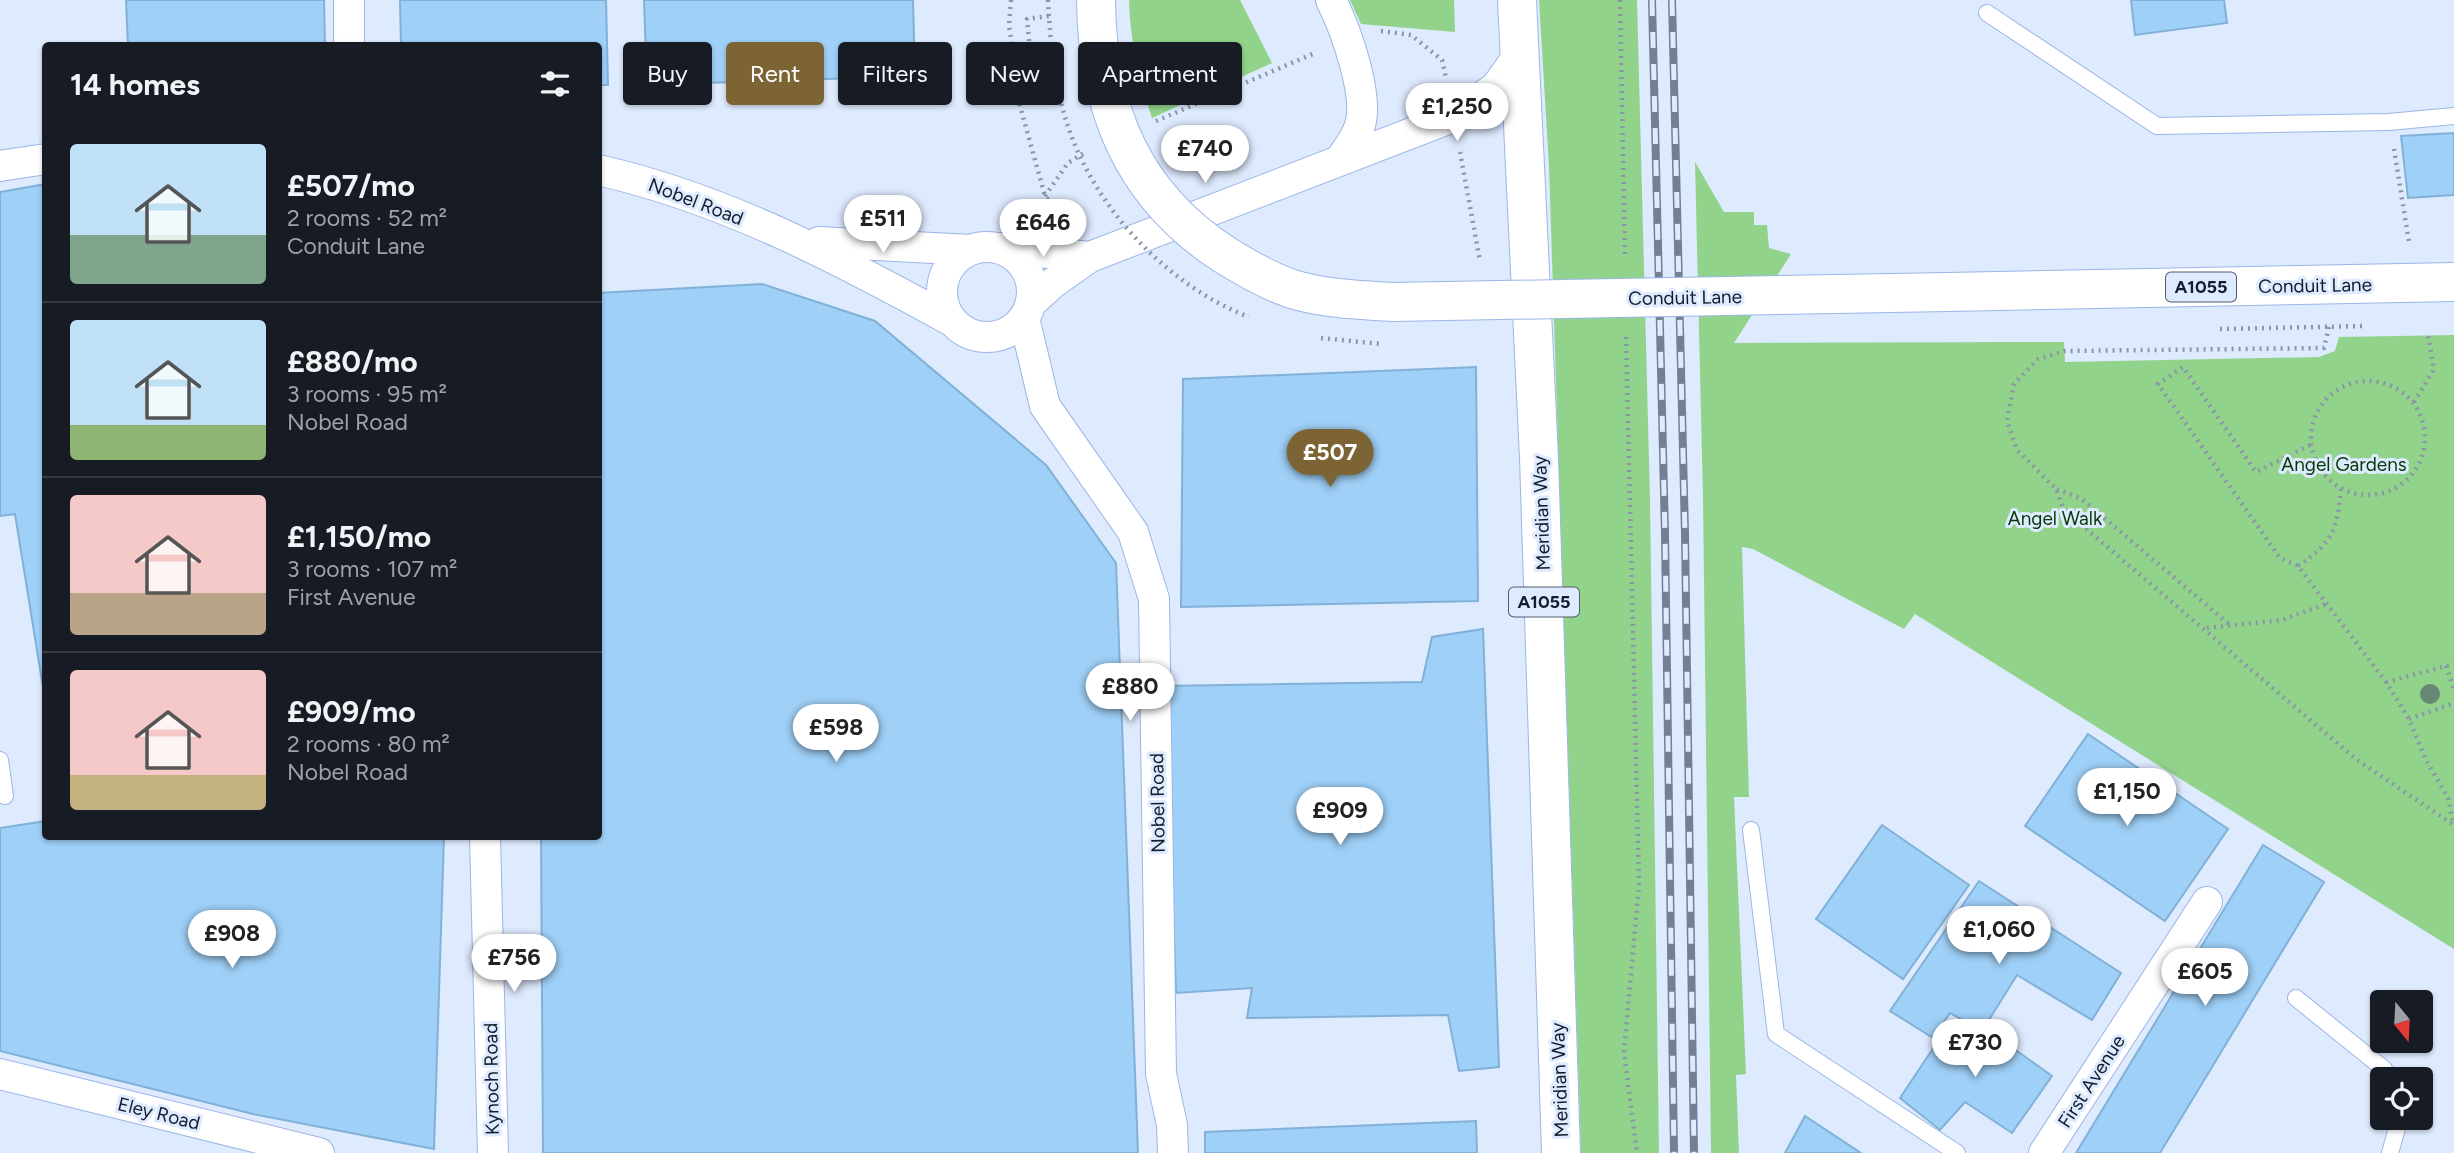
<!DOCTYPE html>
<meta charset="utf-8">
<style>
body{margin:0;font-family:Figtree,sans-serif;background:#20242c;color:#f1f3f6;height:100vh;display:flex;flex-direction:column;font-size:26px;white-space:nowrap}
*{box-sizing:border-box;margin:0}
p{font-size:23px;color:#9ea1a6}
.icon{flex:none;width:38px;height:38px;fill:none;stroke:currentColor;stroke-width:2;stroke-linecap:round;stroke-linejoin:round}
.map{position:relative;flex:1;overflow:hidden}
.sheet{position:absolute;left:42px;top:42px;width:560px;height:798px;display:flex;flex-direction:column;background:#171b24;border-radius:7px;box-shadow:0 2px 5px #0004}
.sheet>*{flex:none}
.hud{position:absolute;left:623px;top:42px;width:665px;height:63px;display:flex;gap:14px}
.needle{width:46px;rotate:162deg}
.fabs{position:absolute;left:2370px;top:990px;display:grid;gap:14px}
.fabs a{display:grid;place-items:center;width:63px;height:63px;border-radius:7px;background:#171b24;box-shadow:0 2px 5px #0004;font-size:35px}
.price{position:absolute;translate:-50% -60px;padding:0 16px;border-radius:24px;background:#fff;color:#222;font-size:23px;line-height:46px;filter:drop-shadow(0 2px 4px #0008)}
.price::after{content:'';position:absolute;left:50%;top:42px;width:21px;height:16px;margin-left:-10px;background:inherit;clip-path:polygon(0 0,100% 0,50% 100%)}
.price.selected{background:#7c6434;color:#fff}
ul{padding:0;list-style:none}
li{display:flex;align-items:center;gap:21px;height:175px;padding:0 28px}
li+li{border-top:2px solid #363941}
li span{display:grid;place-items:center;flex:none;width:196px;height:140px;border-radius:7px;color:#555}
li>.icon{margin-inline-start:auto}
span .icon{width:84px;height:84px;fill:#fffc;stroke-width:1}
li b{font-size:30px}
h2{display:flex;justify-content:space-between;align-items:center;height:84px;padding:0 28px;font-size:30px}
.tag{padding:0 24px;border-radius:7px;background:#171b24;box-shadow:0 2px 5px #0004;font-size:24px;line-height:63px}
.tag.selected{background:#7c6434;color:#fff}
.map>svg:first-child{display:block}
.green{fill:#91d38a}
.building{fill:#9fd0f7;stroke:#81b1d7;stroke-width:2}
.lines{fill:none;stroke-linecap:round;stroke-linejoin:round}
.lane-casing{stroke:#9bb6e6;stroke-width:18}
.street-casing{stroke:#9bb6e6;stroke-width:32}
.primary-casing{stroke:#9bb6e6;stroke-width:40}
.path{stroke:#8b95a9;stroke-width:4.5;stroke-dasharray:2 5;stroke-linecap:butt}
.lane{stroke:#fff;stroke-width:16}
.street{stroke:#fff;stroke-width:30}
.primary{stroke:#fff;stroke-width:38}
.rail-casing{stroke:#757f92;stroke-width:8}
.rail{stroke:#deeafe;stroke-width:5;stroke-dasharray:16;stroke-linecap:butt}
.primary-bridge-casing{stroke:#9bb6e6;stroke-width:40;stroke-linecap:butt}
.path-bridge{stroke:#8b95a9;stroke-width:4.5;stroke-dasharray:2 5;stroke-linecap:butt}
.primary-bridge{stroke:#fff;stroke-width:38}
.tree{fill:#678874}
.labels{text-anchor:middle;stroke-width:6;stroke-linejoin:round;paint-order:stroke}
.shield{fill:#deeafe;stroke:#515a6d;stroke-width:2}
.shield-label{font-size:18px;font-weight:bold;fill:#141d2f}
.street-label{font-size:19px;fill:#141d2f;stroke:#deeafe}
.park-label{font-size:19px;fill:#053804;stroke:#deeafe}
</style>
<div class="map">
<svg width="2454" height="1153" viewBox="0 0 2454 1153">
<rect width="100%" height="100%" fill="#deeafe"/>
<path class="green" d="M 1129,0 L 1240,0 L 1272,63 L 1152,118 C 1139,79 1130,41 1129,0 Z
M 1350,0 L 1454,0 L 1455,32 L 1361,24 Z
M 1539,0 L 1637,0 L 1650,499 L 1659,1153 L 1581,1153 L 1549,166 Z
M 1695,162 L 1724,212 L 1754,212 L 1754,225 L 1767,225 L 1769,248 L 1791,254 L 1734,343 L 2064,342 L 2065,362 L 2319,357 L 2335,351 L 2339,337 L 2454,335 L 2454,949 L 1915,614 L 1904,629 L 1753,549 L 1742,547 L 1749,797 L 1734,797 L 1746,1074 L 1736,1075 L 1739,1153 L 1711,1153 L 1703,498 Z"/>
<path class="building" d="M 126,0 L 324,0 L 325,46 L 128,46 Z
M 400,0 L 606,0 L 608,85 L 598,85 L 598,46 L 401,46 Z
M 644,0 L 913,0 L 915,76 L 647,85 Z
M 2131,0 L 2224,0 L 2227,23 L 2135,35 Z
M 2454,133 L 2454,195 L 2408,198 L 2401,136 Z
M 46,184 L 46,706 L 15,514 L 0,516 L 0,192 Z
M 762,284 L 875,321 L 1046,465 L 1116,563 L 1138,1153 L 543,1153 L 541,836 L 598,836 L 598,293 Z
M 1476,367 L 1478,601 L 1181,607 L 1183,379 Z
M 1483,629 L 1499,1067 L 1459,1071 L 1448,1015 L 1247,1018 L 1252,988 L 1176,993 L 1165,686 L 1422,682 L 1432,637 Z
M 2088,734 L 2228,829 L 2165,921 L 2025,826 Z
M 46,821 L 46,836 L 444,836 L 434,1149 L 253,1114 L 0,1051 L 0,828 Z
M 1882,825 L 1969,885 L 1903,979 L 1816,919 Z
M 2263,845 L 2324,882 L 2160,1153 L 2076,1153 Z
M 1979,881 L 2121,973 L 2092,1020 L 2017,975 L 1982,1031 L 1950,1013 L 1933,1038 L 1890,1011 Z
M 1952,1020 L 1984,1037 L 1989,1031 L 2052,1076 L 2012,1133 L 1965,1102 L 1940,1130 L 1900,1098 Z
M 1805,1116 L 1861,1153 L 1785,1153 Z
M 1476,1121 L 1477,1153 L 1205,1153 L 1205,1132 Z"/>
<g class="lines">
<g class="lane-casing">
<path id="lane" d="M 1987,13 L 2157,126 L 2389,122 L 2454,116
M 0,760 L 5,796
M 1751,830 L 1776,1034 L 1957,1153
M 2296,998 L 2384,1069 L 2390,1080
M 2390,1153 L 2400,1118"/>
</g>
<g class="street-casing">
<path id="street" d="M 349,0 L 349,46
M 1331,0 C 1345,28 1371,98 1359,128 C 1355,140 1346,151 1339,161
M 0,166 L 46,159
M 598,170 C 723,198 839,259 950,320
M 819,242 L 971,250
M942 292a45 45 0 1 1 90 0a45 45 0 1 1-90 0Z
M 1000,248 L 1090,257
M 1030,304 L 1053,283 L 1090,257 L 1453,117 L 1496,87 L 1521,52
M 1024,318 L 1045,406 L 1133,532 L 1154,599 L 1161,1074 L 1172,1125 L 1173,1153
M 485,836 L 493,1153
M 0,1074 L 319,1153
M 2044,1153 L 2207,902"/>
</g>
<g class="primary-casing">
<path id="primary" d="M 1517,0 L 1539,458 L 1561,1153
M 1948,292 L 2454,282"/>
</g>
<path class="path" d="M 1011,0 L 1009,25 L 1020,106 L 1045,196 L 1063,220
M 1620,0 L 1625,258
M 1381,31 L 1411,35 L 1442,60 L 1446,78
M 1021,102 L 1032,71 L 1027,19 L 1049,16
M 1156,121 L 1315,53
M 2394,149 L 2409,242
M 1460,152 L 1480,261
M 1045,196 L 1068,163 L 1087,151
M 2329,327 L 2324,348 L 2065,351 L 2038,359 L 2014,384 L 2007,421 L 2017,450 L 2056,489 L 2064,510 L 2357,760 L 2454,825
M 2220,329 L 2366,326
M 1626,337 L 1639,885 L 1624,1052 L 1637,1153
M2311 438a57 57 0 1 1 114 0a57 57 0 1 1-114 0Z
M 2414,402 L 2434,369 L 2428,335
M 2310,445 L 2256,472 L 2183,367 L 2158,384 L 2280,558 L 2298,566 L 2386,682 L 2409,719 L 2426,760 L 2448,798 L 2453,824
M 2057,489 L 2082,499 L 2230,625
M 2298,566 C 2333,542 2337,530 2341,489
M 2207,628 L 2282,620 L 2326,604
M 2446,666 L 2454,690
M 2386,682 L 2454,664
M 2409,719 L 2454,703"/>
<use href="#lane" class="lane"/>
<use href="#street" class="street"/>
<use href="#primary" class="primary"/>
<g class="rail-casing">
<path id="rail" d="M 1652,0 L 1665,534 L 1674,1153
M 1672,0 L 1685,534 L 1694,1153"/>
</g>
<use href="#rail" class="rail"/>
<g class="primary-bridge-casing">
<path id="primary-bridge" d="M 1096,0 C 1097,108 1132,195 1225,255 C 1246,268 1268,281 1292,289 C 1325,299 1359,300 1393,302 L 1948,292"/>
</g>
<path class="path-bridge" d="M 1048,0 C 1050,40 1054,79 1065,117 C 1090,203 1165,285 1249,317
M 1321,338 L 1381,344"/>
<use href="#primary-bridge" class="primary-bridge"/>
</g>
<circle class="tree" cx="2430" cy="694" r="10"/>
<g class="labels">
<g class="shield">
<rect x="2166" y="272.5" width="70" height="29" rx="5"/>
<rect x="1509" y="587.5" width="70" height="29" rx="5"/>
</g>
<g class="shield-label">
<text x="2201" y="293">A1055</text>
<text x="1544" y="608">A1055</text>
</g>
<g class="street-label">
<text transform="translate(696 201) rotate(21)" y="7">Nobel Road</text>
<text transform="translate(2315 285) rotate(-1)" y="7">Conduit Lane</text>
<text transform="translate(1685 297) rotate(-1)" y="7">Conduit Lane</text>
<text transform="translate(1541 513) rotate(-92)" y="7">Meridian Way</text>
<text transform="translate(1157 803) rotate(-91)" y="7">Nobel Road</text>
<text transform="translate(491 1079) rotate(-91)" y="7">Kynoch Road</text>
<text transform="translate(1559 1080) rotate(-92)" y="7">Meridian Way</text>
<text transform="translate(2091 1081) rotate(-57)" y="7">First Avenue</text>
<text transform="translate(159 1113) rotate(14)" y="7">Eley Road</text>
</g>
<g class="park-label">
<text x="2344" y="471">Angel Gardens</text>
<text x="2055" y="525">Angel Walk</text>
</g>
</g>
</svg>
<div class="fabs">
<a><svg class="needle" viewBox="-14 -14 28 28"><path d="M0-13l5 13h-10z" fill="#e53935"/><path d="M0 13l5-13h-10z" fill="#9ea1a6"/></svg></a>
<a><svg class="icon" aria-label="locate" viewBox="0 0 24 24"><circle cx="12" cy="12" r="6"/><path d="M12 2v4M12 18v4M2 12h4M18 12h4"/></svg></a>
</div>
<b class="price" style="left:1457px;top:143px">£1,250</b>
<b class="price" style="left:1205px;top:185px">£740</b>
<b class="price" style="left:883px;top:255px">£511</b>
<b class="price" style="left:1043px;top:259px">£646</b>
<b class="price selected" style="left:1330px;top:489px">£507</b>
<b class="price" style="left:1130px;top:723px">£880</b>
<b class="price" style="left:836px;top:764px">£598</b>
<b class="price" style="left:2127px;top:828px">£1,150</b>
<b class="price" style="left:1340px;top:847px">£909</b>
<b class="price" style="left:1999px;top:966px">£1,060</b>
<b class="price" style="left:232px;top:970px">£908</b>
<b class="price" style="left:514px;top:994px">£756</b>
<b class="price" style="left:2205px;top:1008px">£605</b>
<b class="price" style="left:1975px;top:1079px">£730</b>
<div class="hud">
<a class="tag">Buy</a>
<a class="tag selected">Rent</a>
<a class="tag">Filters</a>
<a class="tag">New</a>
<a class="tag">Apartment</a>
</div>
<section class="sheet">
<h2>14 homes<svg class="icon" aria-label="filters" viewBox="0 0 24 24"><path d="M4 7h16M4 17h16"/><circle cx="9" cy="7" r="2"/><circle cx="15" cy="17" r="2"/></svg></h2>
<ul>
<li><span style="background:linear-gradient(#bfe0f5 65%,#7fa58c 0)"><svg class="icon" aria-label="home" viewBox="0 0 24 24"><path d="M3 11l9-7 9 7M6 9v11h12V9"/></svg></span><div><b>£507/mo</b><p>2 rooms · 52 m²</p><p>Conduit Lane</p></div></li>
<li><span style="background:linear-gradient(#bfe0f5 75%,#8fb573 0)"><svg class="icon" aria-label="home" viewBox="0 0 24 24"><path d="M3 11l9-7 9 7M6 9v11h12V9"/></svg></span><div><b>£880/mo</b><p>3 rooms · 95 m²</p><p>Nobel Road</p></div></li>
<li><span style="background:linear-gradient(#f6c9c9 70%,#b9a48a 0)"><svg class="icon" aria-label="home" viewBox="0 0 24 24"><path d="M3 11l9-7 9 7M6 9v11h12V9"/></svg></span><div><b>£1,150/mo</b><p>3 rooms · 107 m²</p><p>First Avenue</p></div></li>
<li><span style="background:linear-gradient(#f6c9c9 75%,#c2b280 0)"><svg class="icon" aria-label="home" viewBox="0 0 24 24"><path d="M3 11l9-7 9 7M6 9v11h12V9"/></svg></span><div><b>£909/mo</b><p>2 rooms · 80 m²</p><p>Nobel Road</p></div></li>
</ul>
</section>
</div>
